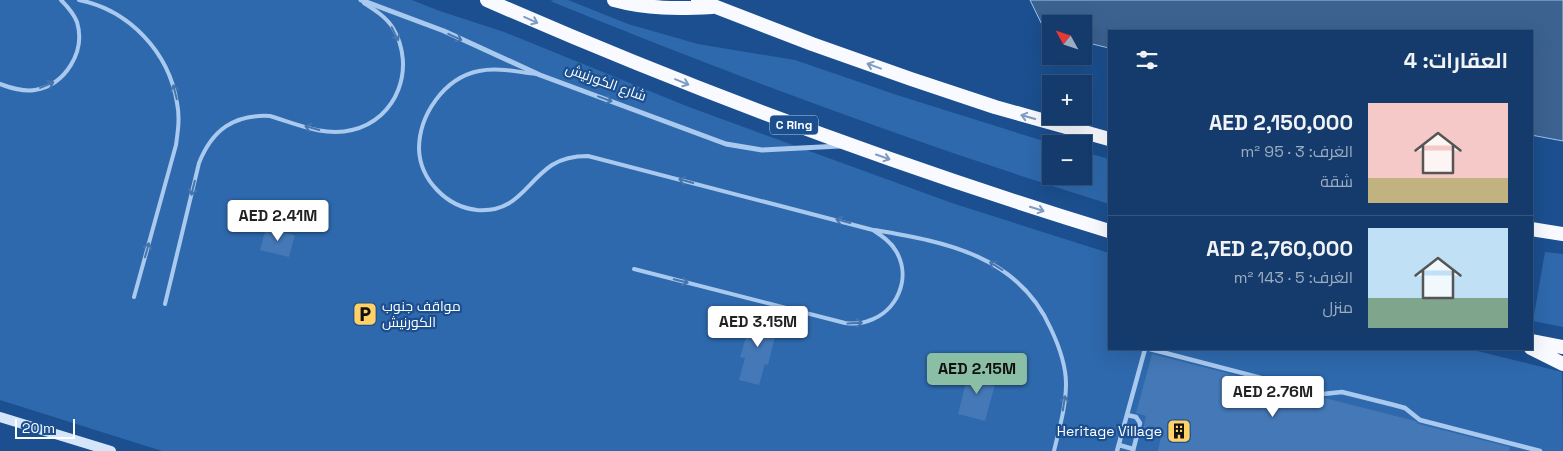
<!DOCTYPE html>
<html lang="ar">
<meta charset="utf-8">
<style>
body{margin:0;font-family:"Space Grotesk",Cairo,sans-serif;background:#1d4271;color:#f1f3f6;direction:rtl;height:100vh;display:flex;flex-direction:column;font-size:19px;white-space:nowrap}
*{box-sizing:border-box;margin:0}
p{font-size:16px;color:#9dadc1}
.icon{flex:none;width:28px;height:28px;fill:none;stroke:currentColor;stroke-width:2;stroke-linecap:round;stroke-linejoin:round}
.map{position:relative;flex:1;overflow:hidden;direction:ltr}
.panel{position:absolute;left:1108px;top:30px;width:425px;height:320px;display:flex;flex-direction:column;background:#143b6b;border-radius:0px;box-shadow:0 5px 20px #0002,0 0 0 1px #33557e;direction:rtl}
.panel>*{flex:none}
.needle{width:32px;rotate:310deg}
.controls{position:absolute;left:1042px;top:15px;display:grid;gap:10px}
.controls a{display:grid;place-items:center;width:50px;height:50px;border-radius:0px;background:#143b6b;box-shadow:0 5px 20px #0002,0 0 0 1px #33557e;font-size:25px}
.scale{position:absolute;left:15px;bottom:12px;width:60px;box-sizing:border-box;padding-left:5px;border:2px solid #fff;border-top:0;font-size:14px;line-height:18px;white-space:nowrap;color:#fff;-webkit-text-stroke:4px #1b4f8f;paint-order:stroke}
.price{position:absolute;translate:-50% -42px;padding:0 11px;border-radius:5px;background:#fff;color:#222;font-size:16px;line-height:32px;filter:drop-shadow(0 1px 2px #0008)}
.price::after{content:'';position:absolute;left:50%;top:30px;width:15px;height:11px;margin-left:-8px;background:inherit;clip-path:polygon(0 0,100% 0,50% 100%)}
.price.current{background:#8abfa5;color:#111}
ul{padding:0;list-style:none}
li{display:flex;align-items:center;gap:15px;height:125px;padding:0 25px}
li+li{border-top:1px solid #33557e}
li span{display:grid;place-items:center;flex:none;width:140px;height:100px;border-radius:0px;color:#555}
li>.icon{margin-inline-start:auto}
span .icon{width:60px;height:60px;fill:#fffc;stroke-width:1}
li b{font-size:21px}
h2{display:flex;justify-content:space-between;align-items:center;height:60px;padding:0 25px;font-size:21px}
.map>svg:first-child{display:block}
.green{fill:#2e69ad}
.water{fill:#3c6290;stroke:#9cc4f0}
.building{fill:#4478b7}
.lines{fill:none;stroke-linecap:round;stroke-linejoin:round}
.service{stroke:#a9c9ee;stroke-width:4}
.pedestrian{stroke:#a9c9ee;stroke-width:4.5}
.minor{stroke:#a9c9ee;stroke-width:5}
.secondary{stroke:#d6e6fa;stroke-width:10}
.trunk{stroke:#f8faff;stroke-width:14}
.oneway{stroke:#7e9cc1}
.oneway2{stroke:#4674ac}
.labels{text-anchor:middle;stroke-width:4.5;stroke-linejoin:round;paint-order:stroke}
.shield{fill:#1b4f8f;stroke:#bbcadd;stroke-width:1}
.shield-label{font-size:12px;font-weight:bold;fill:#fff}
.street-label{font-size:14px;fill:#fff;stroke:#1b4f8f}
.poi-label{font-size:14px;fill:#fff;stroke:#1b4f8f;text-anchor:start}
</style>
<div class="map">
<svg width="1563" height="451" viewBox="0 0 1563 451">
<rect width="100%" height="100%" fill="#1b4f8f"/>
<path class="green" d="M 0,0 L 412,0 L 437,10 L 504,32 L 689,107 L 952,203 L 1109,253 L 1109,349 L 1469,349 L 1562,372 L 1563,451 L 162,451 L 0,400 Z
M 554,0 L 568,0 L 628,24 L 698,44 L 795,60 L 897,95 L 1053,144 L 1051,144 L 1051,176 L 1084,176 L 1084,152 L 1109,159 L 1109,204 C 919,145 734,76 550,1 Z
M 1545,252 L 1563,254 L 1563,327 L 1533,321 Z"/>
<path class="water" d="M 1030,0 L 1563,0 L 1563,141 L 1531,135 L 1531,31 L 1109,31 L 1109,48 L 1084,42 L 1084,24 L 1051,24 L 1051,34 L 1046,33 Z"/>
<path class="building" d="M 266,228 L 295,235 L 289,257 L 260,250 Z
M 753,314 L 779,321 L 768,365 L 765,364 L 759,385 L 739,380 L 745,358 L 740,357 Z
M 1152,354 L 1415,421 L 1419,424 L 1510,447 L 1509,451 L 1158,451 L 1162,433 L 1143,429 L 1146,416 L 1136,413 Z
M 969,370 L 997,377 L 985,421 L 958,414 Z"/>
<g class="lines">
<path class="service" d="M 79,0 C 129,10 169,52 177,103 C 180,117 178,131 176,145 L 134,297
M 536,74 C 517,72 498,67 479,71 C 444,78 419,115 419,149 C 420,180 447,207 477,210 C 517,213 525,183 552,165 C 563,158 576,156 588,156 L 873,230 C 882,236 891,242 896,251 C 912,278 897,312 868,321 C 861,324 853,324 845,323 L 634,269
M 0,84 C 11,88 23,92 35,90 C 65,85 86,52 77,22 C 74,14 67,6 61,0
M 875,230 C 946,242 1019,256 1051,329 C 1059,346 1066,365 1066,384 C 1066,406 1059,430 1054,451
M 165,304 L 199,163 C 212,130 234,114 270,116 C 296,124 325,137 352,130 C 398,119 416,67 393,28 C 386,17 375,10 364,3"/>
<path class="pedestrian" d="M 1150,349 L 1323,394 L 1342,392 L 1394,405 L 1405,408 L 1420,420 L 1540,451
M 1127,415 L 1136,417 L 1140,423 L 1133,451
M 1119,445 L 1133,449
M 1117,451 L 1145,349"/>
<path class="minor" d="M 361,0 L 444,31 L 540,75 L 726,144 L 762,150 L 840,146"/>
<path class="secondary" d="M 0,417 L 111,451"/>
<path class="trunk" d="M 487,0 C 690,89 897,166 1109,231
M 614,0 C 647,9 678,9 712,7
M 698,0 L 812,44 L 911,79 L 995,107 L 1109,139
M 1531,229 L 1563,234
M 1531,341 L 1563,347
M 1531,348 L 1563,364"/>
</g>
<defs><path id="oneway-shaft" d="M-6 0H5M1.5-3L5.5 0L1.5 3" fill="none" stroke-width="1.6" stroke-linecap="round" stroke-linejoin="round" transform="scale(1.25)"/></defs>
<g class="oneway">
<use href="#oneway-shaft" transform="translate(531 20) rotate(24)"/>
<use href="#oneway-shaft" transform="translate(874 66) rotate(-160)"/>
<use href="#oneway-shaft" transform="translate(682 82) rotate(22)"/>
<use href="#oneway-shaft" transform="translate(1028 117) rotate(-164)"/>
<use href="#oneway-shaft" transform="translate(883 157) rotate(19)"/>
<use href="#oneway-shaft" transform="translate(1037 209) rotate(17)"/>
</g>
<g class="oneway2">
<use href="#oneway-shaft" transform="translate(395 34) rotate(64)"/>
<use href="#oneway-shaft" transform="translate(455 37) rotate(25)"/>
<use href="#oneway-shaft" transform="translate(47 85) rotate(-23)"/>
<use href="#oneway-shaft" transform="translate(175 92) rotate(-104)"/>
<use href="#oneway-shaft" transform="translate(605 99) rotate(20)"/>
<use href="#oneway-shaft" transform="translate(312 128) rotate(-165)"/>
<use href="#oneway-shaft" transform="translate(686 181) rotate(-165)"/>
<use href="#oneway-shaft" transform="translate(193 188) rotate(104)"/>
<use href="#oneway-shaft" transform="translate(843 221) rotate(-165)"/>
<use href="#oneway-shaft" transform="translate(147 250) rotate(-74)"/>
<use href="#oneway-shaft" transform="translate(996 266) rotate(-148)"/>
<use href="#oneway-shaft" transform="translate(681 281) rotate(14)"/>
<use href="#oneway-shaft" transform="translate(855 323) rotate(-3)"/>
<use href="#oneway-shaft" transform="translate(1064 403) rotate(-81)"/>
</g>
<defs>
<g id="parking-square" transform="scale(1.25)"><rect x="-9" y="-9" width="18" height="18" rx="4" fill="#ffd166" stroke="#1b4f8f"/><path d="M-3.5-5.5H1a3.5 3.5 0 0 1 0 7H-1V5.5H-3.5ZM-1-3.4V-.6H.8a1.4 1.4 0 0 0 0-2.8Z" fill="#111"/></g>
<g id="building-square" transform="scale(1.25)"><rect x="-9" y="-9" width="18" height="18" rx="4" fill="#ffd166" stroke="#1b4f8f"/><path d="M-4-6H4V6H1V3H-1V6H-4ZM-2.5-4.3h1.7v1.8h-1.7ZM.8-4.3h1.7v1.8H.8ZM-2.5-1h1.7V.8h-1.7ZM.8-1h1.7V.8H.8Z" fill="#111"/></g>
</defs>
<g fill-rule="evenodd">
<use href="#parking-square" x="365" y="314"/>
<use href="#building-square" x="1179" y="431"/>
</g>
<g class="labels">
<rect class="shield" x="770" y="115.5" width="48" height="19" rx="4"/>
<g class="shield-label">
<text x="794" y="129">C Ring</text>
</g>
<g class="street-label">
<text transform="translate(606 82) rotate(20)" y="5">شارع الكورنيش</text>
</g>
<g class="poi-label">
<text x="382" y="311">مواقف جنوب<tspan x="382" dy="16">الكورنيش</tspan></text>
<text x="1162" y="436" text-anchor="end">Heritage Village</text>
</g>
</g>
</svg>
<div class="controls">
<a><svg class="needle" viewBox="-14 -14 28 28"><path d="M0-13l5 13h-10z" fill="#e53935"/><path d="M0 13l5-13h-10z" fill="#9dadc1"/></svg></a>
<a>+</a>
<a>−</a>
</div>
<div class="scale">20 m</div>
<b class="price" style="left:278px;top:242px">AED 2.41M</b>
<b class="price" style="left:758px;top:348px">AED 3.15M</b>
<b class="price current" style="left:977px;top:395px">AED 2.15M</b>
<b class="price" style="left:1273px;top:418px">AED 2.76M</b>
<section class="panel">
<h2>العقارات: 4<svg class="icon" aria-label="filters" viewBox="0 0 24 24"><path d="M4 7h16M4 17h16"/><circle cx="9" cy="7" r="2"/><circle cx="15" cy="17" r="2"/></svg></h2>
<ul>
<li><span style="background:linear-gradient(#f6c9c9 75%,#c2b280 0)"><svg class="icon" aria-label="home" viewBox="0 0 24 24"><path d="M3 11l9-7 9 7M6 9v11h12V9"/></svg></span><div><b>AED 2,150,000</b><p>الغرف: 3 · 95 m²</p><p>شقة</p></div></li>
<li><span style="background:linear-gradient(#bfe0f5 70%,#7fa58c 0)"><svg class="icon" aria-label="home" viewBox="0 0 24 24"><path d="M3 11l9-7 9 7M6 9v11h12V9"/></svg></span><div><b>AED 2,760,000</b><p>الغرف: 5 · 143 m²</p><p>منزل</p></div></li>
</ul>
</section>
</div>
